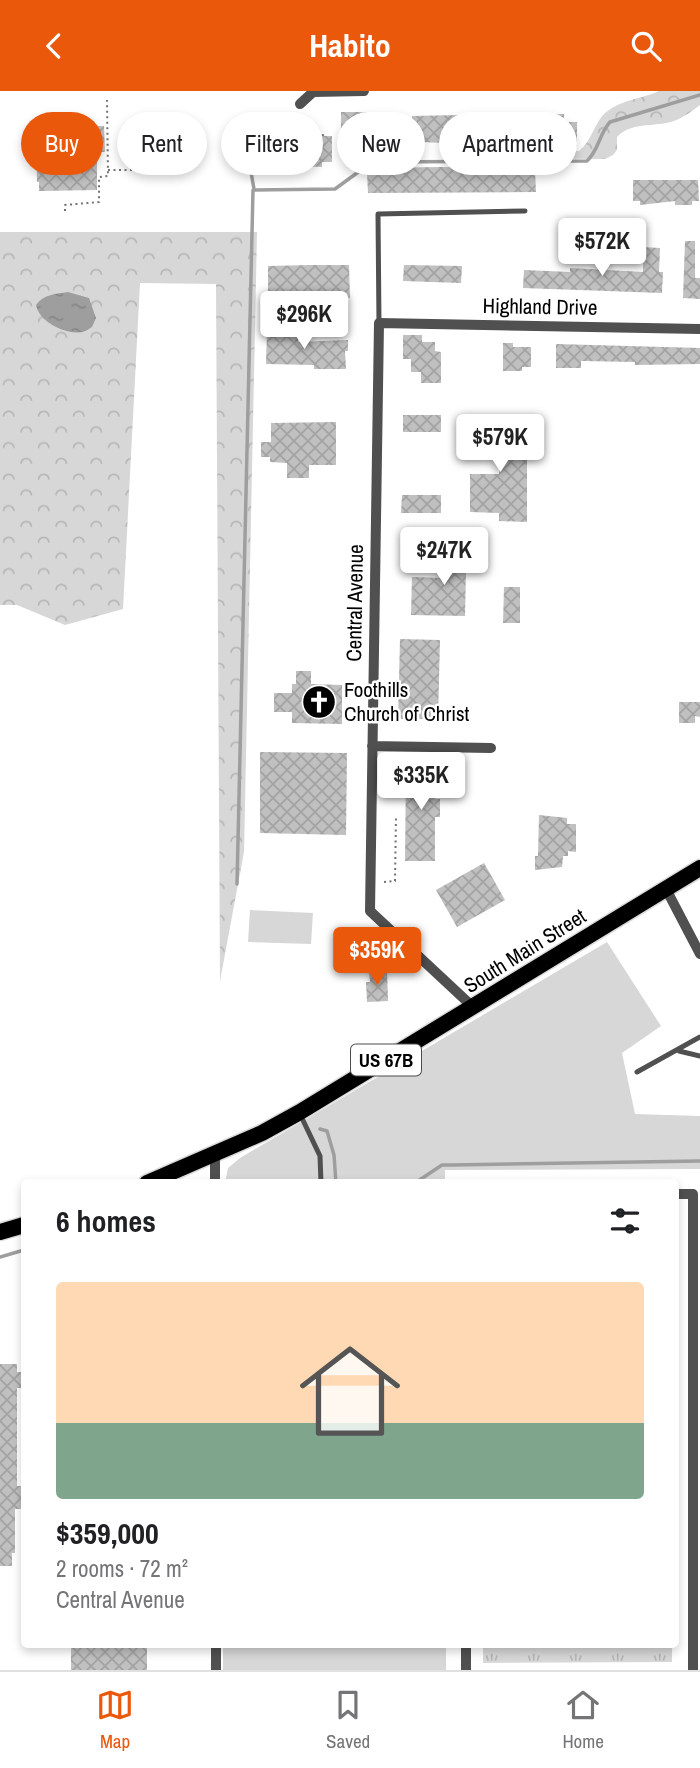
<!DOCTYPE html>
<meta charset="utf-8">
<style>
body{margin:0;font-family:"Archivo Narrow",sans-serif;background:#f2f2f2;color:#202124;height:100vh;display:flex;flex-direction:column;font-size:26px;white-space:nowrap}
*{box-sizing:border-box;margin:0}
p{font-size:23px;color:#757577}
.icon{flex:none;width:38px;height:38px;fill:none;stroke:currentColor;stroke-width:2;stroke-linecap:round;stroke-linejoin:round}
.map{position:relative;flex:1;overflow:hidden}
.details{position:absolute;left:21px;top:1088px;width:658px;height:469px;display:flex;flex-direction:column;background:#fff;border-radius:7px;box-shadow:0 4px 10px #0003}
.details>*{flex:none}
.top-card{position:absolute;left:21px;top:21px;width:658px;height:63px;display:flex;gap:14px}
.price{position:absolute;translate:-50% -60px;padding:0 16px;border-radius:7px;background:#fff;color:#222;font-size:23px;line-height:46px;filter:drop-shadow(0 2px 4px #0008)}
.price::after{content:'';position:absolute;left:50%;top:42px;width:21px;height:16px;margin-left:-10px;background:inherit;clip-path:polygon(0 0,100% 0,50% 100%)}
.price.current{background:#ea580c;color:#fff}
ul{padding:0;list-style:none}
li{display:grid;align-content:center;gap:14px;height:371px;padding:0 35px}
li span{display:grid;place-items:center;height:217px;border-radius:7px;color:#555}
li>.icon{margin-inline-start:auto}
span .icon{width:126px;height:126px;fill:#fffc;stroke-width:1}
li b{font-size:30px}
h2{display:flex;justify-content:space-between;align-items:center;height:84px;padding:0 35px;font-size:30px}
.pill{padding:0 24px;border-radius:32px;background:#fff;box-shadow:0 4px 10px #0003;font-size:24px;line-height:63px}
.pill.current{background:#ea580c;color:#fff}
header{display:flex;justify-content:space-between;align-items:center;height:91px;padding:0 35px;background:#ea580c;color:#fff;font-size:32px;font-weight:700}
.dock{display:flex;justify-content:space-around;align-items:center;height:98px;border-top:2px solid #e0e0e0;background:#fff;font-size:19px;color:#757577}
.dock a{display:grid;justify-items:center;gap:4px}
.dock .current{color:#ea580c}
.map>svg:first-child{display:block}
.grass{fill:#d7d7d7}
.forest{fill:url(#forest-crowns)}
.park{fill:url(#park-tufts)}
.water{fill:url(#water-ripples)}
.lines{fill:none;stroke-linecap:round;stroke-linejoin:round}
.stream{stroke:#9e9e9e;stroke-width:3.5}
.building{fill:url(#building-cross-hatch)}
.primary-casing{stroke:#dbdbdb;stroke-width:19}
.path{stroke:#727272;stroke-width:2;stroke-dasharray:2 3.5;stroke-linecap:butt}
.service{stroke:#505050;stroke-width:5}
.minor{stroke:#505050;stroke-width:10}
.primary{stroke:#000;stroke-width:16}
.labels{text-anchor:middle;stroke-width:5;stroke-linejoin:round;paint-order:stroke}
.shield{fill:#fff;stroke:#4c4c4c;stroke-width:2}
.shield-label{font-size:19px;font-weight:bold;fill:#000}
.street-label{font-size:21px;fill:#000;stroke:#fff}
.poi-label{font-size:21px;fill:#000;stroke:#fff;text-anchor:start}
</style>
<header><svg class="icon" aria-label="back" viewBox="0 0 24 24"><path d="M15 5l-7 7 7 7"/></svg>Habito<svg class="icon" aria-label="search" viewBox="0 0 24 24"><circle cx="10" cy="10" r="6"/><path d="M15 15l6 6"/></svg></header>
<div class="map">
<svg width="700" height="1579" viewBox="0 0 700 1579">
<defs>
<pattern id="forest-crowns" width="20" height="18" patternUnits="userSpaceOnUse" patternTransform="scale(1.75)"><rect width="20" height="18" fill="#d7d7d7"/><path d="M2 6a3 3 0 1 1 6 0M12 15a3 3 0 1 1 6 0" fill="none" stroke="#b7b7b7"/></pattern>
<pattern id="park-tufts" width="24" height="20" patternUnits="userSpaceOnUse" patternTransform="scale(1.75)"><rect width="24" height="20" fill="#d7d7d7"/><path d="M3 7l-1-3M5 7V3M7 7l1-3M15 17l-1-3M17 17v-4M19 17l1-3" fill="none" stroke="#b7b7b7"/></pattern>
<pattern id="water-ripples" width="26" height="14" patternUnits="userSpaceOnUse" patternTransform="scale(1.75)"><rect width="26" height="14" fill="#9e9e9e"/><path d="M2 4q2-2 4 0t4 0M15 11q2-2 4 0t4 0" fill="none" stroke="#868686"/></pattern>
<pattern id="building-cross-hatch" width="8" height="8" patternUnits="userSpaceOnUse" patternTransform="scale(1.75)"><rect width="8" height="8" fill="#c0c0c0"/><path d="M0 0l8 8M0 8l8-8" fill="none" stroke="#a3a3a3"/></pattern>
</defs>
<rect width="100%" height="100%" fill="#fff"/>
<path class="grass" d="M 250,819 L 313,822 L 311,853 L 248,851 Z
M 607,851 L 661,935 L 622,962 L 635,1023 L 700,1025 L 700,1078 L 445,1079 L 445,1092 L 225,1092 L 228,1077 L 240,1067 Z
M 223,1554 L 446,1554 L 446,1579 L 223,1579 Z"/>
<path class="forest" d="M 659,0 L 700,0 L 700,14 C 691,21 681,28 671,31 C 652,36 631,31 617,46 L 617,59 L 613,64 L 605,68 L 466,67 L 476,65 L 486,59 L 579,60 C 590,51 592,40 600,28 C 613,9 640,9 659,0 Z
M 0,141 L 257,141 L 244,761 L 220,890 L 216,193 L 140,192 L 123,518 L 65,534 L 17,514 L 0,514 Z"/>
<path class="park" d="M 483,1554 L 672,1554 L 672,1571 L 483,1572 Z"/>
<path class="water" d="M 68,201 L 89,207 L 96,227 L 92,236 C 89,238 86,240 82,241 C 66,244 39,231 36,214 C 44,203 56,203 68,201 Z"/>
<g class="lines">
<path class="stream" d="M 238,67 L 249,70 L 254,98
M 237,793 L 253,99 L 335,98 L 372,71 L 587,70 C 599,59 599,43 610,31 L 700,4
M 320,1038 L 327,1040 L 334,1064 L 336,1092
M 415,1092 L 442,1074 L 452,1074 L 700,1070
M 0,1166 L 24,1159"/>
</g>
<path class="building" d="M 341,21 L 367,21 L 367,25 L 389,25 L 389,28 L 412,28 L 412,25 L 458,24 L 459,34 L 481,34 L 481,23 L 494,23 L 494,28 L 516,28 L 517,24 L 564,23 L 564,31 L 577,31 L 577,55 L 561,55 L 561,50 L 516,48 L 497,48 L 497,54 L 446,54 L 446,52 L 393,50 L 393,55 L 354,55 L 354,50 L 341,50 Z
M 78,31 L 91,31 L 91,35 L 104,35 L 105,61 L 97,61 L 97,99 L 39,100 L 39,91 L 37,91 L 36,46 L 38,45 L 38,36 L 78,36 Z
M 319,45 L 332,45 L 332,71 L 322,71 L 322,76 L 283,74 L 283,79 L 268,79 L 268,48 L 319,49 Z
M 441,76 L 493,77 L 494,80 L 511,80 L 511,77 L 528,76 L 529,80 L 535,80 L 536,101 L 368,102 L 367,82 L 373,82 L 373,77 Z
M 633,89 L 698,89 L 699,110 L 692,110 L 692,114 L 675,114 L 675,110 L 640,114 L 640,110 L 633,110 Z
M 685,150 L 695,150 L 695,187 L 700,187 L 700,208 L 683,207 Z
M 643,156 L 660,157 L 659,181 L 663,181 L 662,202 L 523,197 L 524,179 L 570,181 L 570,177 L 643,181 Z
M 310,174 L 349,174 L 350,207 L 298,205 L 298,216 L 268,215 L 268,175 Z
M 404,174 L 462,175 L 461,192 L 403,190 Z
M 267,238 L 298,238 L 298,251 L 348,249 L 348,260 L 345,260 L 346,278 L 314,278 L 314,274 L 266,273 Z
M 403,244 L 422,244 L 422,251 L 435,251 L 435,260 L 441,261 L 441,292 L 421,292 L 421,281 L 411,281 L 411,268 L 403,268 Z
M 503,252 L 513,252 L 513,256 L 531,256 L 531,276 L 522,276 L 522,280 L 503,280 Z
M 556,253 L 700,257 L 700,273 L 635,274 L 635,271 L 581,270 L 581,277 L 556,277 Z
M 403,324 L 441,324 L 441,341 L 403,341 Z
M 472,327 L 490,327 L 490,344 L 527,344 L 527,431 L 499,430 L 499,422 L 470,421 L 470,383 L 499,383 L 500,365 L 472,365 Z
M 336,331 L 336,374 L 309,374 L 309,387 L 287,387 L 287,372 L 270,371 L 270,366 L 261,366 L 261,351 L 271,351 L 271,332 Z
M 402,404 L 441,404 L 441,422 L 401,422 Z
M 444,461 L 479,461 L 479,478 L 466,478 L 465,525 L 411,524 L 412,486 L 444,487 Z
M 504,496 L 520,496 L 520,532 L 503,532 Z
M 400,548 L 440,549 L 438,628 L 398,628 Z
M 296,580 L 311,580 L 311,593 L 342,594 L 342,633 L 292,632 L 292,621 L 274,621 L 274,602 L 292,602 L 292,593 L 296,593 Z
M 679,611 L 700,611 L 700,626 L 695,625 L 695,632 L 679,632 Z
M 260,661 L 347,662 L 346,744 L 260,742 Z
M 406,672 L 436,672 L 435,708 L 440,708 L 440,726 L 435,726 L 435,770 L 405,770 Z
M 539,724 L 567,727 L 567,733 L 576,733 L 576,761 L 568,760 L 568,765 L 563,765 L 562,776 L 535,779 L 535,765 L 538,765 Z
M 484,772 L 505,809 L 457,836 L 436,799 Z
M 387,879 L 388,910 L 367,911 L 366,891 L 370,891 L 369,880 Z
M 0,1273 L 17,1273 L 17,1281 L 24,1281 L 24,1297 L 17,1297 L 17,1395 L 24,1395 L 24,1418 L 15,1418 L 15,1462 L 12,1462 L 12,1475 L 0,1475 Z
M 85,1554 L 147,1554 L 147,1579 L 71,1579 L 71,1557 L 85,1557 Z"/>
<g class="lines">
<g class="primary-casing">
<path id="primary" d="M 147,1092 L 262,1042 L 300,1021 L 700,777
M 0,1141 L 24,1134"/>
</g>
<path class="path" d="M 316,51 L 317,45 L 324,44
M 108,79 L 134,79
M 65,120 L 65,114 L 99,111 L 99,86 L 108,85 L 107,9
M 384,791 L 395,790 L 396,724"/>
<path class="service" d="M 379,232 L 378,123 L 525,120
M 679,960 L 700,965
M 637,981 L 700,946
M 300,1023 L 320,1065 L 321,1092"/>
<path class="minor" d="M 300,13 L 313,1 L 364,0
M 372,655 L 491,657
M 666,798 L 700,863
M 473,916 L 370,820 L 379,232 L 700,238
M 215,1063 L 215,1092
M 676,1103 L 693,1103 L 693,1579
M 216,1579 L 216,1554
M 466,1579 L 466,1554"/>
<use href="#primary" class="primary"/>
</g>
<defs>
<g id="church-disc" transform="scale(1.75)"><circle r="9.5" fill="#000" stroke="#fff"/><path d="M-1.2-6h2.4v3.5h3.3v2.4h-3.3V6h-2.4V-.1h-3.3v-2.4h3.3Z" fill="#fff"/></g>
</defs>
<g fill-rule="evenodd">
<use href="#church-disc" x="319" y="611"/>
</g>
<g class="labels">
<rect class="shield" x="351" y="953.5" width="70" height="31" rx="5"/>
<g class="shield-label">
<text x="386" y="976">US 67B</text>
</g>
<g class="street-label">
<text transform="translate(540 216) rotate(1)" y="7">Highland Drive</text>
<text transform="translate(355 512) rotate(-89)" y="7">Central Avenue</text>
<text transform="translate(525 860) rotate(-32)" y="7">South Main Street</text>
</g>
<g class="poi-label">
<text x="344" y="606">Foothills<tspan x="344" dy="24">Church of Christ</tspan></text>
</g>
</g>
</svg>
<b class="price" style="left:602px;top:187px">$572K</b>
<b class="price" style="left:304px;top:260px">$296K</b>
<b class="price" style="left:500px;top:383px">$579K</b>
<b class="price" style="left:444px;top:496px">$247K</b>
<b class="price" style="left:421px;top:721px">$335K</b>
<b class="price current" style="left:377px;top:896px">$359K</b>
<div class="top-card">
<a class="pill current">Buy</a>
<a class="pill">Rent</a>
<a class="pill">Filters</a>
<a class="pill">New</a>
<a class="pill">Apartment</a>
</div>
<section class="details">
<h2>6 homes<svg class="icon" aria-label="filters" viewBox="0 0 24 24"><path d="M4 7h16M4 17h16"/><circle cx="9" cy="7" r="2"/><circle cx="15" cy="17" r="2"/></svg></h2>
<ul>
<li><span style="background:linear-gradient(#ffd9b3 65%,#7fa58c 0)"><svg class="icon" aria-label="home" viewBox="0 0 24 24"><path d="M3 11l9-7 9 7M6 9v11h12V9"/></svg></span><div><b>$359,000</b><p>2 rooms · 72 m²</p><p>Central Avenue</p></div></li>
</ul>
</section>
</div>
<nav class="dock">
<a class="current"><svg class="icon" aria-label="map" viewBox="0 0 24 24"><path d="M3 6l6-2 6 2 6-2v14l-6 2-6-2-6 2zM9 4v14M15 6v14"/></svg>Map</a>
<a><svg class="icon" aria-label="saved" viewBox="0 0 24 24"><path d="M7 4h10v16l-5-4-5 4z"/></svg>Saved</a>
<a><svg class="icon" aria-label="home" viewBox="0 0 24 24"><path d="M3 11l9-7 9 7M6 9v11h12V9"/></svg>Home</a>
</nav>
